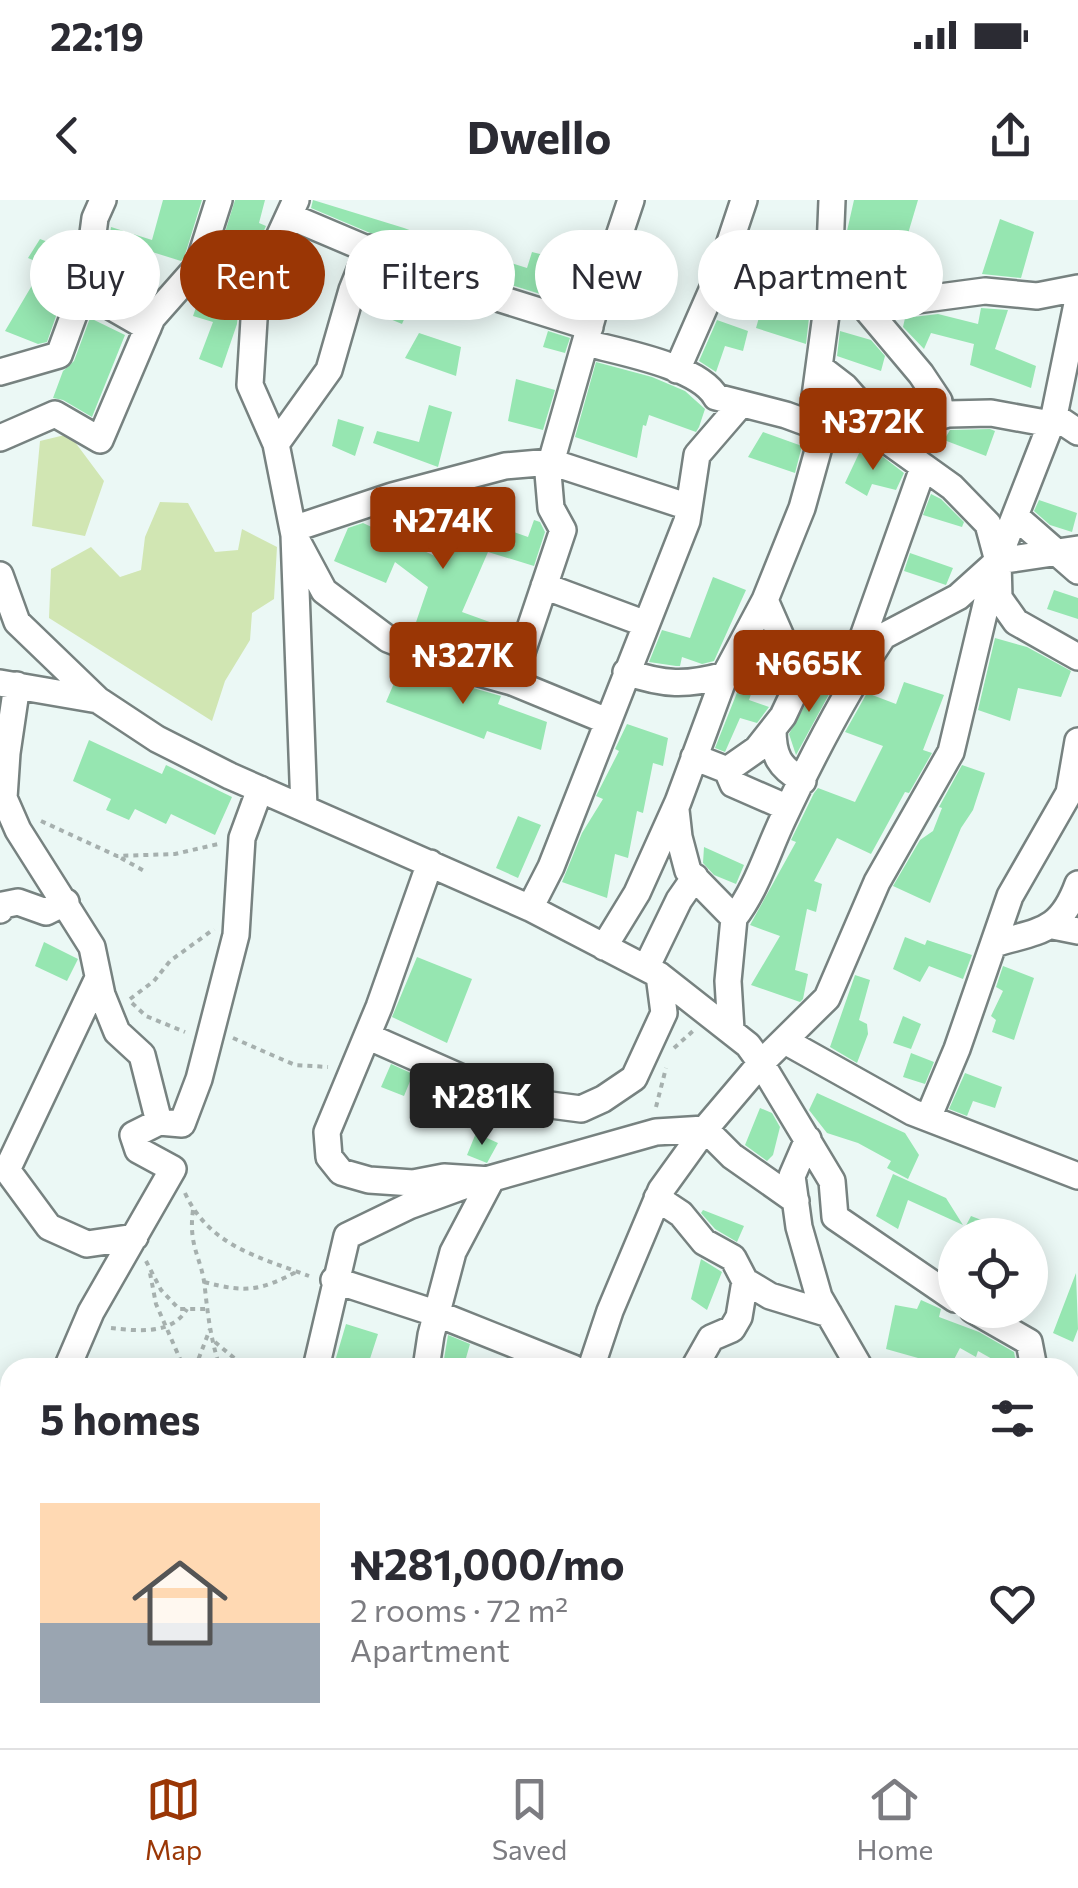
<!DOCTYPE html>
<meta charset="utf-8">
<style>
body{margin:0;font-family:Commissioner,sans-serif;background:#f7f7f7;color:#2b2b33;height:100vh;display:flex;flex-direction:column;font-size:38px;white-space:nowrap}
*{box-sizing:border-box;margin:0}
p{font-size:32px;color:#7c7c81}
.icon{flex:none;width:55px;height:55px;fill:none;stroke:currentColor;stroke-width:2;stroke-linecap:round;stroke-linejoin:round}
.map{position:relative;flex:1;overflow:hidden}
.details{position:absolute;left:0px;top:1158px;width:1080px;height:392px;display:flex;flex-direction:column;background:#fff;border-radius:30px 30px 0 0;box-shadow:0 5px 25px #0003}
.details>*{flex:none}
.banner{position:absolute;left:30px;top:30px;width:1020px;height:90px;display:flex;gap:20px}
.controls{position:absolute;left:938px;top:1018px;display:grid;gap:20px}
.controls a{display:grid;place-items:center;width:110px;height:110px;border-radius:50%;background:#fff;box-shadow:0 5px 25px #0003;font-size:50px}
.price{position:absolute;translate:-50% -85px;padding:0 22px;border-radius:10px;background:#9a3605;color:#fff;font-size:32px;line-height:65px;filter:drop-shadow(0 2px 5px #0008)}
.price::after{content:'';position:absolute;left:50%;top:60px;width:30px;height:22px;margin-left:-15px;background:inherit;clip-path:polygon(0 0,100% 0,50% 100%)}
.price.selected{background:#222;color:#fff}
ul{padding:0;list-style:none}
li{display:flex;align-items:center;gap:30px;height:250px;padding:0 40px}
li span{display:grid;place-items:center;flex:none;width:280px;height:200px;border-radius:0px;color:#555}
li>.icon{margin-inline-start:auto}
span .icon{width:120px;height:120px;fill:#fffc;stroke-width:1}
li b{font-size:42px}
h2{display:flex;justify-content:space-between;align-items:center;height:120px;padding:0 40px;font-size:42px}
.tag{padding:0 35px;border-radius:45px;background:#fff;box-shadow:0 5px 25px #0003;font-size:35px;line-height:90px}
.tag.selected{background:#9a3605;color:#fff}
.status{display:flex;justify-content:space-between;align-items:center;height:70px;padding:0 50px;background:#fff;direction:ltr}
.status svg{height:28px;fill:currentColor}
header{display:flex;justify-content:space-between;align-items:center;height:130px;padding:0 40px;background:#fff;font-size:45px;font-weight:700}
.menu{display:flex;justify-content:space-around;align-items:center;height:140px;border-top:2px solid #e1e1e2;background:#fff;font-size:28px;color:#7c7c81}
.menu a{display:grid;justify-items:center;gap:5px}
.menu .selected{color:#9a3605}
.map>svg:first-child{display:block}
.green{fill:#d1e6b3}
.building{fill:#96e6b1}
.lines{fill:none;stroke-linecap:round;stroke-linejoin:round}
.street-casing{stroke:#778280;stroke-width:30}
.path{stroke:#a6b0ae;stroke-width:4;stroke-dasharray:5 5;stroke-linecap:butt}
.street{stroke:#fff;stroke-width:25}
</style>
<div class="status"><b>22:19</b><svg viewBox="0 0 49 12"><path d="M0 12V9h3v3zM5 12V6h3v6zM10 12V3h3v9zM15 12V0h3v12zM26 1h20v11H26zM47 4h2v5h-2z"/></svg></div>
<header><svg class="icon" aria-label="back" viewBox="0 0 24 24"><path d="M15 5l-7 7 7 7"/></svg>Dwello<svg class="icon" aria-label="share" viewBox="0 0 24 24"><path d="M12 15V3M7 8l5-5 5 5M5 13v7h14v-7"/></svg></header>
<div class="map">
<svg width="1078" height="1548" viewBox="0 0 1078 1548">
<rect width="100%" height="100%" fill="#ebf8f5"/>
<path class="green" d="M 69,234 L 104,281 L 85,336 L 32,326 L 40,241 Z
M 160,302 L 188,303 L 215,352 L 238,350 L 242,329 L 277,347 L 274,399 L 252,413 L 250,440 L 225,481 L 212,521 L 49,418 L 51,369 L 91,347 L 120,377 L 141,370 L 145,337 Z"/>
<path class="building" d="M 163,0 L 202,0 L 184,58 L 181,61 L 149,51 L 138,96 L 103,81 L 111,27 L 152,40 Z
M 235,0 L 265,0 L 259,23 L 266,26 L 241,81 L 237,124 L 222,168 L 199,159 L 213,122 L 193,116 L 205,82 L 213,71 Z
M 313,0 L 404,28 L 485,58 L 486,55 L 527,68 L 532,52 L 592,67 L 579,106 L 446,65 L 311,8 Z
M 854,0 L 918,0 L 907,37 L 847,31 Z
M 1000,19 L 1034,32 L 1021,78 L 982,74 Z
M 40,39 L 74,52 L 57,94 L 62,99 L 47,142 L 38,144 L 5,131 L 44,65 L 28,58 Z
M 377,71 L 418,88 L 402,124 L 364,108 Z
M 771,75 L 812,91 L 806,144 L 756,128 Z
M 623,76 L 651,84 L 647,110 L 615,99 Z
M 295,78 L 319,87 L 313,103 L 286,100 Z
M 981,108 L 1008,110 L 995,149 L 1036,166 L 1031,188 L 970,165 L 974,144 L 931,133 L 924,149 L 903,127 L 905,118 L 938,114 L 978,124 Z
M 90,118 L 125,135 L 92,217 L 63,200 L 53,198 L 63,171 L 74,161 Z
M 717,120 L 748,131 L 743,151 L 725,146 L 716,172 L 699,161 Z
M 548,131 L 570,138 L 565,153 L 543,147 Z
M 840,131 L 871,140 L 885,156 L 881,171 L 837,156 Z
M 419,133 L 461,147 L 456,176 L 405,158 Z
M 596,162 L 652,177 L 685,191 L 705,209 L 699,227 L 696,232 L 649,215 L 646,226 L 643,225 L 637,258 L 575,237 Z
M 516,179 L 555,190 L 543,230 L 508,221 Z
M 429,205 L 452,212 L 438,267 L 373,243 L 377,231 L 419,242 Z
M 338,219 L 364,227 L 355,256 L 332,246 Z
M 950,230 L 990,229 L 995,231 L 986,256 L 944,240 Z
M 763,232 L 802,246 L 795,273 L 748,257 Z
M 861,249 L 874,250 L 904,273 L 896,290 L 872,284 L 867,296 L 845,283 Z
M 931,294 L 941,299 L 964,322 L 962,327 L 923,315 Z
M 1039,300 L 1077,313 L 1072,332 L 1050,325 L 1034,311 Z
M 450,310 L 528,337 L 534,320 L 540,322 L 545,332 L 534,366 L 488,352 L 462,412 L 498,425 L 486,458 L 413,431 L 428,387 L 395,362 L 386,383 L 334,361 L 348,328 L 363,323 L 435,356 Z
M 910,353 L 953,368 L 946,385 L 904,371 Z
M 713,377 L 746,390 L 714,461 L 702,464 L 682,457 L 680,466 L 676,466 L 649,462 L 662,430 L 690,438 Z
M 1054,390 L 1078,398 L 1078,419 L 1047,409 Z
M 995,438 L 1027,447 L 1071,471 L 1061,497 L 1018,488 L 1010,521 L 978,510 Z
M 403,462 L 459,484 L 501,496 L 498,504 L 547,522 L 541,550 L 487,531 L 484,539 L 386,502 Z
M 746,470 L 758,474 L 749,500 L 769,507 L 757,523 L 740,518 L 725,552 L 715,548 Z
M 825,481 L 834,485 L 796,555 L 789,534 L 814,489 Z
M 904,482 L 944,495 L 923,550 L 932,553 L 909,593 L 905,592 L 871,654 L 837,638 L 814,681 L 822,684 L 816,712 L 807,709 L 795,770 L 808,774 L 803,799 L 800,802 L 751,785 L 780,736 L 750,725 L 796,642 L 791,640 L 814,593 L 818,588 L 855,602 L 883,546 L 845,532 L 867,493 L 896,504 Z
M 627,524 L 668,538 L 663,566 L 653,563 L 643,613 L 637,611 L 628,658 L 615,654 L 607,698 L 562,682 L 582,633 L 603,599 L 596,596 L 619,551 L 615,549 Z
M 89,540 L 162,574 L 166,565 L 232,597 L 215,635 L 171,614 L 166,624 L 135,609 L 129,620 L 106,610 L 111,599 L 73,581 Z
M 962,565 L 985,573 L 973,610 L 961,628 L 930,703 L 893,686 L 920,640 L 933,631 L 942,608 L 939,607 Z
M 518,616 L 541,625 L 518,678 L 496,668 Z
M 704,647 L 744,665 L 736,684 L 714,675 L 703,663 Z
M 905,737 L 925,745 L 927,740 L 972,755 L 963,779 L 929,766 L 920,782 L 893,769 Z
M 44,742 L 78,759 L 67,781 L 35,766 Z
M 417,757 L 472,779 L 447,843 L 392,817 Z
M 1003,766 L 1034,778 L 1014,840 L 992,832 L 996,820 L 991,816 L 1003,791 L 996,787 Z
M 855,775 L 870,780 L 859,820 L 867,824 L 868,834 L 857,863 L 830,847 Z
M 903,816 L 921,824 L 911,849 L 893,843 Z
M 911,853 L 934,862 L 925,884 L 903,877 Z
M 391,864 L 413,874 L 404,896 L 381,887 Z
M 965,873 L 1002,887 L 995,908 L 973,901 L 967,916 L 949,909 Z
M 817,893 L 905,933 L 919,955 L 908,979 L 887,968 L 891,961 L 858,943 L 827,933 L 809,910 Z
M 760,908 L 772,913 L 780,927 L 773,955 L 767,961 L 745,945 Z
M 476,933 L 498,943 L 487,963 L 467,955 Z
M 893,974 L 946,998 L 963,1025 L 908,1000 L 898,1029 L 876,1016 Z
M 703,1010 L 744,1026 L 737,1042 L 715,1029 L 701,1013 Z
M 971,1016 L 1018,1034 L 1017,1035 L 961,1035 Z
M 701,1059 L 722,1072 L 707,1110 L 691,1099 Z
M 1076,1073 L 1078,1129 L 1073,1142 L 1053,1133 Z
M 921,1100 L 941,1109 L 939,1117 L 979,1132 L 1014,1152 L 1017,1168 L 1008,1168 L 978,1151 L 976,1157 L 960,1148 L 950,1167 L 886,1149 L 895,1105 L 917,1109 Z
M 346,1124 L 378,1134 L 367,1168 L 333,1168 Z
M 448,1135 L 470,1144 L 464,1165 L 444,1159 Z"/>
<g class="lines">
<g class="street-casing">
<path id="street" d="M 296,0 L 256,87 L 250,185 L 276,244 L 294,335 L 304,608
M 289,16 L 440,80 L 590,127
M 830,62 L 849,78 L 868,111 L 921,174 L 939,201 L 939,217
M 82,90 L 148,128
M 868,111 L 895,103 L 985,91 L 1037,96 L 1078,88
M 586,143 C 620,152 699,166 716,197 L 786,215 L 824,229 L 846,232 L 881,233 L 948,214 L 991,213 L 1051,224
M 819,167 L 845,187 L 875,221 L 885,239 L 952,287 L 988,324 L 998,361 L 999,398 L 1016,422 L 1078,457
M 677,170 L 720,72 L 744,0
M 0,172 L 59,155 L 87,79 L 95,18 L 103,0
M 1054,216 L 1078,232
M 0,238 L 55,214 L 100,240 L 152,118 L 198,66 L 219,0
M 276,244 L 329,170 L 352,90 L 369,48
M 1015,316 L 1078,371
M 0,375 L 17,422 L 98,500 L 157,539 L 230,576 L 530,708 L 659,775 L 748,845 L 761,863 L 832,981 L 835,1017 L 955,1099
M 544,386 L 646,424
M 765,400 L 800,480
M 859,448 L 923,268
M 626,472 C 664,485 686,486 725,475
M 512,482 L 563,330 L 551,308 L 548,273 L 595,108 L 631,0
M 0,483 L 98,500
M 17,485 L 7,553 L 4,598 L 18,630 L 92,747 L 102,795 L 117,832 L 142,855 L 159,922 L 182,924 L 199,879 L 236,735 L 242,638 L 260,589
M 607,521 L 512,482 L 465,469 L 388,439 L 324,391 L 294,335 L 302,326 L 392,296 L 505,266 L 551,262 L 689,307
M 773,529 C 773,556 779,567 803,581
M 694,557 L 727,570 L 757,549 L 783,516 L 800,480 L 810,468 L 836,461 L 958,397 L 998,361 L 1078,349
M 727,570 L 733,584 L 788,608
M 676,610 L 679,637 L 688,671 L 734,718 L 728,781 L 731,830
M 530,708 L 551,667 L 687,321 L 697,255 L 741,204
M 0,710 L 3,705 L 18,702 L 46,712 L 66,702
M 734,718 C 756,690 767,653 782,621 C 811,559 844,495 882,438
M 1053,726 L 1078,731
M 994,744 C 1040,730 1060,733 1078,684
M 604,747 L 637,693 L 678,602 L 725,475 L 765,400 L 802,308 L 824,229 L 814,204 L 828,100 L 832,0
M 646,768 L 679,700 L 695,677
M 98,778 L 7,970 L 49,1027 L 87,1044 L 135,1037
M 367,836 L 512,900 L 581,909 L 603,899 L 634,878 L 664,813 L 659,775
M 785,841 L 912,912 L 1078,976
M 928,918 L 957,849 L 1010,696 L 1069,593 L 1078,541
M 808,939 L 792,976 L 799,1027 L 819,1097 L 860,1168
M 657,998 L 681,1014 L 704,1042 L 733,1058 L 745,1081 L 770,1096 L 829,1114
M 334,1080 L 438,1114 L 573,1168
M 973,1110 L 1029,1142 L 1034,1168
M 67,1168 L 91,1112 L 173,969 L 138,950 L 133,935 L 159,922
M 316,1168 L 347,1036 L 409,1006 L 461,987 L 656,932 L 705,929 L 732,956 L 796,1001
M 426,1168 L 431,1135 L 453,1052 L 491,980 L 444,977 L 413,983 L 369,980 L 341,972 L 329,957 L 327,932 L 379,807 L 430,663
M 591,1168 L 610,1111 L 661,990 L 705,929 L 761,863 L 827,798 L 877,682 L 951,552 L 995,367 L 1054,216 L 1078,99
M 694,1168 L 711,1138 L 732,1129 L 739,1117 L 745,1081
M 1070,1248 L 1078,1256
M 0,1266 L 10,1269
M 1070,1313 L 1078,1315
M 1070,1455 L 1078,1451
M 570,1540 L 575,1548
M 869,1540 L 871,1548
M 1055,1540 L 1056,1548
M 0,1545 L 7,1548
M 38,1548 L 41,1540
M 75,1548 L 127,1540
M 605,1548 L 607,1540"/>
</g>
<path class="path" d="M 41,621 L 117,656 L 175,654 L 218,644
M 121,658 L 146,672
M 130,799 L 154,781 L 170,761 L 214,729
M 132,803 L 146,816 L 185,832
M 233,838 L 295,865 L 328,867
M 674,848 L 693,831
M 656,907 L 666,868
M 185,993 C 209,1046 259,1057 309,1076
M 193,1010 C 188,1048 202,1057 205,1089 C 208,1117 211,1140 220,1168
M 146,1061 L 161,1090 L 179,1109 L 205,1109
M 150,1073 L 156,1104 L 184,1168
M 204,1082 C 246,1093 260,1091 298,1071
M 111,1128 C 138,1131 172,1135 187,1109
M 215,1142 L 246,1168
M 195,1168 L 210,1129"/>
<use href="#street" class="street"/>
</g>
</svg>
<div class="controls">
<a><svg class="icon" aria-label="locate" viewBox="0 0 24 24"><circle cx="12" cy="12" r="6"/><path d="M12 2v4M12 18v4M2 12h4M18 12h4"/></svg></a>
</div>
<b class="price" style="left:873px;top:273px">₦372K</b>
<b class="price" style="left:443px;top:372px">₦274K</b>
<b class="price" style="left:463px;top:507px">₦327K</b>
<b class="price" style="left:809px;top:515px">₦665K</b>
<b class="price selected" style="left:482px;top:948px">₦281K</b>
<div class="banner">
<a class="tag">Buy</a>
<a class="tag selected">Rent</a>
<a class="tag">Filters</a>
<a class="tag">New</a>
<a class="tag">Apartment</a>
</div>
<section class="details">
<h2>5 homes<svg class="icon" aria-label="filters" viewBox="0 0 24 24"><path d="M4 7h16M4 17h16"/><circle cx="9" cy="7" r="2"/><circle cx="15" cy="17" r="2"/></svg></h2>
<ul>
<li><span style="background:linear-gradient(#ffd9b3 60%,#9aa5b1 0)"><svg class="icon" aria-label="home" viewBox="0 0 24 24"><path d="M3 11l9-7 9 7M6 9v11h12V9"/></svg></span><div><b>₦281,000/mo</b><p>2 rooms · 72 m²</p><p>Apartment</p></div><svg class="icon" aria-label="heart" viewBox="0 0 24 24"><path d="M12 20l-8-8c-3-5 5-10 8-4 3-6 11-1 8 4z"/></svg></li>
</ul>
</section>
</div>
<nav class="menu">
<a class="selected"><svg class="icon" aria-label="map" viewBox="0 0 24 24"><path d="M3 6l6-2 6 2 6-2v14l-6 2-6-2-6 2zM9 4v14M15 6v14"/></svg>Map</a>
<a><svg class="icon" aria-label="saved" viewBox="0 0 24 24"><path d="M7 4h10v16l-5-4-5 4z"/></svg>Saved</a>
<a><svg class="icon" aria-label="home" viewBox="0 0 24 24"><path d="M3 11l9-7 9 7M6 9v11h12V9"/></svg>Home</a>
</nav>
